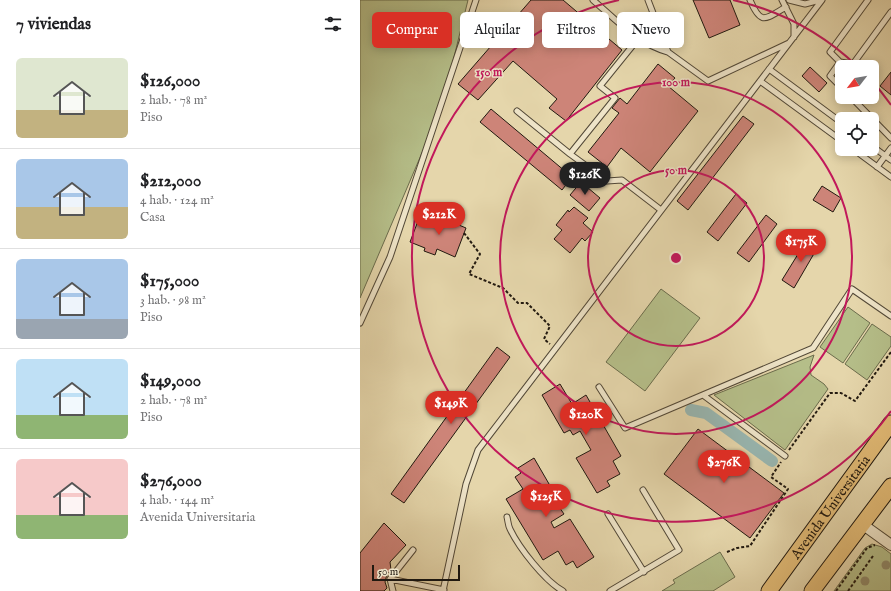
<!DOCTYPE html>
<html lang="es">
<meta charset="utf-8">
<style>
body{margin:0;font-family:"IM FELL English",serif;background:#f2f2f2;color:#202124;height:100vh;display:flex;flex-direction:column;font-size:15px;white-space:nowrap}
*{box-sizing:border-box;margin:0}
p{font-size:13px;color:#757577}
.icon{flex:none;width:22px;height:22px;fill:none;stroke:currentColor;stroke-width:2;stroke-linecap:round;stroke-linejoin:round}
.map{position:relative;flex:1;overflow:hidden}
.drawer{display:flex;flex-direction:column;background:#fff;width:360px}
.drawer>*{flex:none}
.guide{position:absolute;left:12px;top:12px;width:380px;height:36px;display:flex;gap:8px}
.needle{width:26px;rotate:239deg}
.controls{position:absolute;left:475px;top:60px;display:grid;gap:8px}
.controls a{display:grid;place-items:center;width:44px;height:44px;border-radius:6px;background:#fff;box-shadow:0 2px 10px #0003;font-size:20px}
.scale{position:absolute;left:12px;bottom:10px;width:88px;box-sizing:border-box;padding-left:4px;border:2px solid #211910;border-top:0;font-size:11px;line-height:14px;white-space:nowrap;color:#211910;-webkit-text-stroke:3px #eee4c8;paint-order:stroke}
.price{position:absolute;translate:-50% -34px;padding:0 9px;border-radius:14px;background:#d93025;color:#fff;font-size:13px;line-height:26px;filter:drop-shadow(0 1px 2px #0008)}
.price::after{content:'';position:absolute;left:50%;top:24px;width:12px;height:9px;margin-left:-6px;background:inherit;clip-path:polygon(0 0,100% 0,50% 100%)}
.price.current{background:#222;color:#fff}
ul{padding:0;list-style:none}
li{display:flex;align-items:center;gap:12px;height:100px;padding:0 16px}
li+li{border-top:1px solid #e0e0e0}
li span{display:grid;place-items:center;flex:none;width:112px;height:80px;border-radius:6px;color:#555}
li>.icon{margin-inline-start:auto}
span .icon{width:48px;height:48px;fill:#fffc;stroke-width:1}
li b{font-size:17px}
h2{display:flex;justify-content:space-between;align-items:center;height:48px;padding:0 16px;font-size:17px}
.tag{padding:0 14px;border-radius:6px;background:#fff;box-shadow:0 2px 10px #0003;font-size:14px;line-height:36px}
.tag.current{background:#d93025;color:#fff}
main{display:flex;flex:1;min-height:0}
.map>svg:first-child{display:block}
.green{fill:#b5be89;stroke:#6b6c4c}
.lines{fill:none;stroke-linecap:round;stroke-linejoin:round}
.canal{stroke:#98b7b2;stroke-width:12}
.building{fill:#cd8478;stroke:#211910}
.service-casing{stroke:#524837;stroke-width:7}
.minor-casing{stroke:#524837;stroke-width:12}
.primary-casing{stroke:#211910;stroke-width:17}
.path{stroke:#211910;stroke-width:2;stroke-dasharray:3 2;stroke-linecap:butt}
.service{stroke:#eee4c8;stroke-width:5}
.minor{stroke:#eee4c8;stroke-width:10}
.primary{stroke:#e2bb76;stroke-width:15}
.tree{fill:#918a6a}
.ring{fill:none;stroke:#c2185b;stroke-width:2}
.labels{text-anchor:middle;stroke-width:3;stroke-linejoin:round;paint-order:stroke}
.street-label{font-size:14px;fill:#211910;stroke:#eee4c8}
.centre{fill:#c2185b;stroke:#eee4c8;stroke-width:2}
.ring-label{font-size:12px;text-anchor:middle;font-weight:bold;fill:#c2185b;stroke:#eee4c8;stroke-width:3;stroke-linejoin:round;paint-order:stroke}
</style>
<main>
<section class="drawer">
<h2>7 viviendas<svg class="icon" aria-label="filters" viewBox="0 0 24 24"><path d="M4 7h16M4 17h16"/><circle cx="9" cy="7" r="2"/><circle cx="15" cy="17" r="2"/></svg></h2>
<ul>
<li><span style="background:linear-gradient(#dfe7d0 65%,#c2b280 0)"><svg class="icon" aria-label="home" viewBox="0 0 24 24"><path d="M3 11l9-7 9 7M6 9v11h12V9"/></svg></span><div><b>$126,000</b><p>2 hab. · 78 m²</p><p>Piso</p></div></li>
<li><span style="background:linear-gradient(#a9c7e8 60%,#c2b280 0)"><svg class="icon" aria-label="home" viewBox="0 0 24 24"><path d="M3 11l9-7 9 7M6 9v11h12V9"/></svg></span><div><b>$212,000</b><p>4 hab. · 124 m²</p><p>Casa</p></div></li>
<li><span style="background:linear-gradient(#a9c7e8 75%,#9aa5b1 0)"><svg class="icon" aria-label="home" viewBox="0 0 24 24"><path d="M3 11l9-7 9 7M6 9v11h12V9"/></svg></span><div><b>$175,000</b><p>3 hab. · 98 m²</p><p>Piso</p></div></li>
<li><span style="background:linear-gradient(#bfe0f5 70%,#8fb573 0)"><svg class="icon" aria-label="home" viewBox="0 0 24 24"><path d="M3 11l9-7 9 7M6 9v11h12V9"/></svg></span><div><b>$149,000</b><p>2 hab. · 78 m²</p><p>Piso</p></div></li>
<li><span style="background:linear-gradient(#f6c9c9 70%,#8fb573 0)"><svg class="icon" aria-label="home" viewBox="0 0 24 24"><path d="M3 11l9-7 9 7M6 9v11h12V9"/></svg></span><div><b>$276,000</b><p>4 hab. · 144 m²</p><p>Avenida Universitaria</p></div></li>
</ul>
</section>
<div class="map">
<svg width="531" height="591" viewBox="0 0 531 591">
<rect width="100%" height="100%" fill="#e5d6ab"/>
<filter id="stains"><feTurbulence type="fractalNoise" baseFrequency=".005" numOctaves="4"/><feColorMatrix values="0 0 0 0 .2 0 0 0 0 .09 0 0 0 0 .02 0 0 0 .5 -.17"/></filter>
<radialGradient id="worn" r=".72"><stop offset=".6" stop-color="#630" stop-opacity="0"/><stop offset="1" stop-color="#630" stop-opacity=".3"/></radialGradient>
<path class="green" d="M 0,0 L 108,0 L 82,106 L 0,298 Z
M 301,289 L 340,318 L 285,391 L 246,362 Z
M 488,307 L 510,323 L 483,363 L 460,347 Z
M 512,324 L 531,337 L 531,346 L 507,380 L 485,364 Z
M 454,355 L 450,367 L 451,375 L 464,384 L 468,389 L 425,450 L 354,395 Z
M 512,544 L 522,547 L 531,554 L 531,591 L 474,591 L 505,548 Z
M 360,552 L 375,577 L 353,591 L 302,591 L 315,583 L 313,580 Z"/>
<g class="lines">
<path class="canal" d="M 331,410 L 346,413 L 412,461"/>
</g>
<path class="building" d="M 171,0 L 203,0 L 262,50 L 206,121 L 189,108 L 197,99 L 153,61 L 118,100 L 98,84 Z
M 333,0 L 370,0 L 380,25 L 349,38 Z
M 298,64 L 315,78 L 308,86 L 338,111 L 290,172 L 261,148 L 247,167 L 228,152 L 259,113 L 252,108 L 260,98 L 267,104 Z
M 450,67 L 467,83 L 459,92 L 442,76 Z
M 531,72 L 531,95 L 520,86 Z
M 131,109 L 212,177 L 202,190 L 120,122 Z
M 383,116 L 394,124 L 328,210 L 317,201 Z
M 221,182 L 240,198 L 229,211 L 210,195 Z
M 462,186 L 481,198 L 473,212 L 453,200 Z
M 376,194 L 387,203 L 358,241 L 347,232 Z
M 214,207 L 228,218 L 223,223 L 233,232 L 225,241 L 222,238 L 210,253 L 194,239 L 202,230 L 196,225 L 208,210 L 209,212 Z
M 75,215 L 106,228 L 95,257 L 77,249 L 75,255 L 64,251 L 65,248 L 50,242 L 58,221 L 70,226 Z
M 406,215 L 417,224 L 389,262 L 377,253 Z
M 448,238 L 459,245 L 434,288 L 422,280 Z
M 137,347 L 150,357 L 44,503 L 31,494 Z
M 200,384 L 212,404 L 226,395 L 261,456 L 253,461 L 260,474 L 247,481 L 250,486 L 237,493 L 216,458 L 231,450 L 220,431 L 213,435 L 210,430 L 204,433 L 182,395 Z
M 338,429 L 424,493 L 390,538 L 304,474 Z
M 174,458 L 196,496 L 180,506 L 184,512 L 197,504 L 204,514 L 191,522 L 194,528 L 210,519 L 234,557 L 217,568 L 213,561 L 206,565 L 198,551 L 183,560 L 146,499 L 163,489 L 155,477 L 161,473 L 158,468 Z
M 24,523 L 46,545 L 30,562 L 31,570 L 27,574 L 25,582 L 27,588 L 24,591 L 0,591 L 0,553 Z"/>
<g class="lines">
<g class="service-casing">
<path id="service" d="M 233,0 C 256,20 278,44 308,52
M 288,0 L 308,52 L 348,81 L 429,43
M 390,0 C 401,26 405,19 426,7
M 422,0 L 434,24 L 434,37
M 429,0 L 445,4 L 460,0
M 480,62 L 493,64 L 531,12
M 409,69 L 482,123
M 400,81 L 482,141
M 482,88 L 470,76 L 480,62 L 470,52 L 508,0
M 491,97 L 531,138
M 157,111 L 210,154 L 247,181 L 262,180 L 301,210
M 512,146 L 531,160
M 493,149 L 531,177
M 210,154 L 255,98 L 240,86 L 278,39
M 517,167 L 531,148
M 0,323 L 30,257 L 116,0
M 239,387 L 265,428 L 453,348 L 492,289 L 531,316
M 343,395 L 425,456
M 248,514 L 284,572
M 147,517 C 148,521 148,525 150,529 C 159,548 185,581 203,591
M 30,579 L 53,550
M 33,591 L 30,579 L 84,590
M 83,591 L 106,484 L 118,450 L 462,0
M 250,591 L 319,550 L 283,490"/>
</g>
<g class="minor-casing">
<path id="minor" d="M 502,524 L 531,545"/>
</g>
<g class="primary-casing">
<g id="primary">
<path id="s1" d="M 409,591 L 531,423"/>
<path d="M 452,591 L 531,486"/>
</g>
</g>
<path class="path" d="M 104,233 L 120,254 L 109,274 L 143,288 L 158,303 L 167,303 L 190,326 L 184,339 L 190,344
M 429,450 L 470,393 L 481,393 L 495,401 L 531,352
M 367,552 L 377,548 L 390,546 L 428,489 L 411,477 L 421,462
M 476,591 L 507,548 L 515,545
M 488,591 L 513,556"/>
<use href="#service" class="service"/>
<use href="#minor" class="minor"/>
<use href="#primary" class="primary"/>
</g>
<g class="tree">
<circle cx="526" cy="565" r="4.5"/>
<circle cx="505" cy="581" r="4.5"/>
</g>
<g class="ring">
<circle cx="316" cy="258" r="88"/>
<circle cx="316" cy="258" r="176"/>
<path d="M531 411A264 264 0 1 1 259 0M373 0A264 264 0 0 1 498 67M512 81A264 264 0 0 1 531 105"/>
</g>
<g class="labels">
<g class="street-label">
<text dy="5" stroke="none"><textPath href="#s1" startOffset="104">Avenida Universitaria</textPath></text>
</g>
</g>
<circle cx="316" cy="258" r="6" class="centre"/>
<g class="ring-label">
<text x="129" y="76">150 m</text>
<text x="316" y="86">100 m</text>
<text x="316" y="174">50 m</text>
</g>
<rect width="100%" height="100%" filter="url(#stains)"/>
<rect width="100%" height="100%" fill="url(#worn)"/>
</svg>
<div class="controls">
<a><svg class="needle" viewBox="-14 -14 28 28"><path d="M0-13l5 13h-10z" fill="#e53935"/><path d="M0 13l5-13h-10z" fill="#757577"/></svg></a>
<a><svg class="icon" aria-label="locate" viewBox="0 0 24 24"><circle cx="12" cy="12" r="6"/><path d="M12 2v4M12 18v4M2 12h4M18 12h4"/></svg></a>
</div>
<div class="scale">50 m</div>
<b class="price current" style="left:225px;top:196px">$126K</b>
<b class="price" style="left:79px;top:236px">$212K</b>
<b class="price" style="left:441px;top:263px">$175K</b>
<b class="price" style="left:91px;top:425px">$149K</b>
<b class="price" style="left:226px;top:436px">$120K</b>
<b class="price" style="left:364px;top:484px">$276K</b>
<b class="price" style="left:186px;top:518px">$125K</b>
<div class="guide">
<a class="tag current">Comprar</a>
<a class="tag">Alquilar</a>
<a class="tag">Filtros</a>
<a class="tag">Nuevo</a>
</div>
</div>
</main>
